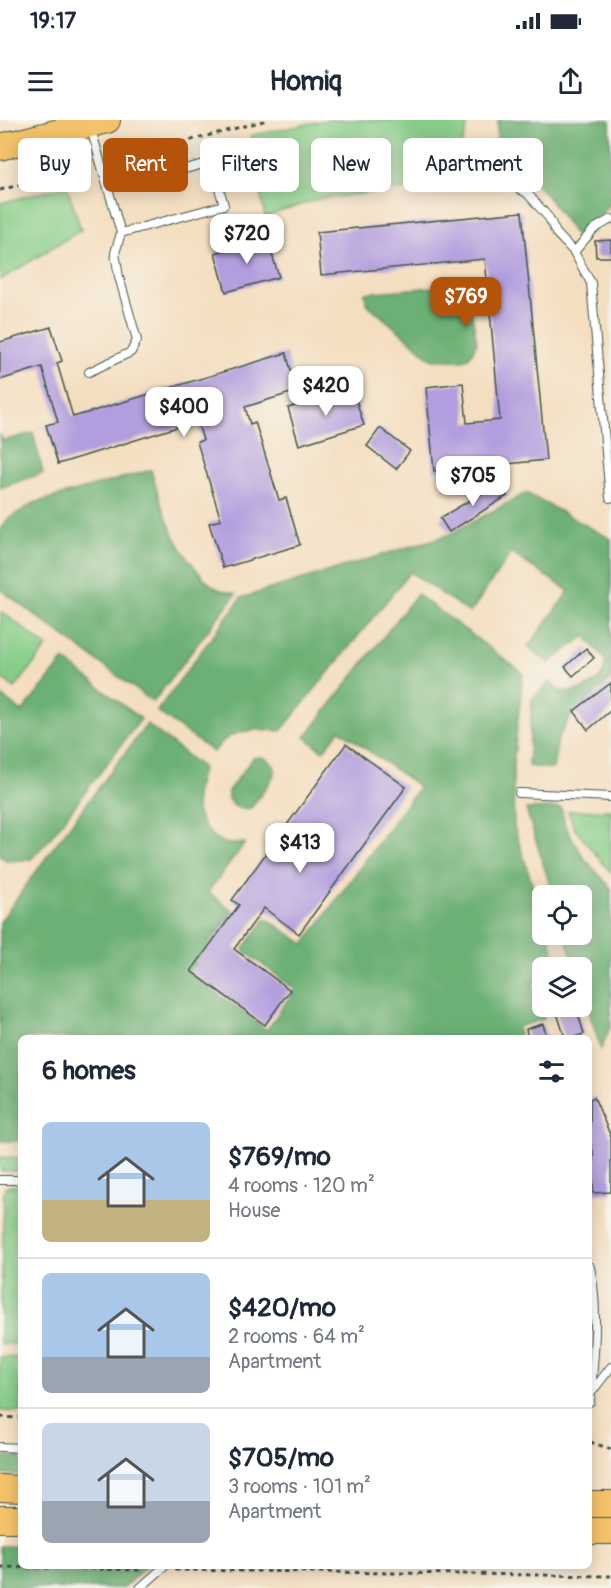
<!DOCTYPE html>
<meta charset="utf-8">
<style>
body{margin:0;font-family:Pangolin,sans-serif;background:#f2f2f3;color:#1f2937;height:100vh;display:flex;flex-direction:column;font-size:22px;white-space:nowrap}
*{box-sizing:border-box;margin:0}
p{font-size:20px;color:#747a83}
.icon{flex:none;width:33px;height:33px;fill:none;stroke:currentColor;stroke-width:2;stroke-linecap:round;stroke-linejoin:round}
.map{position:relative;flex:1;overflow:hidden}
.side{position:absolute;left:18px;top:915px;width:574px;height:534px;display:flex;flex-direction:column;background:#fff;border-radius:9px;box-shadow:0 3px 15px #0003}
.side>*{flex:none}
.banner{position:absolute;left:18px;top:18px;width:576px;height:54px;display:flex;gap:12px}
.fabs{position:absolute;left:532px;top:765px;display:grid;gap:12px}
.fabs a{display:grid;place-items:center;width:60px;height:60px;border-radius:9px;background:#fff;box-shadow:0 3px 15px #0003;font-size:30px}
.price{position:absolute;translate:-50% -51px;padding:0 14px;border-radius:12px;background:#fff;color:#222;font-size:20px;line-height:39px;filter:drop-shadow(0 2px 3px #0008)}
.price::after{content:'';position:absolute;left:50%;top:36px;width:18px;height:14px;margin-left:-9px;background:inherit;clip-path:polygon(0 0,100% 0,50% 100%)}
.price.current{background:#b45309;color:#fff}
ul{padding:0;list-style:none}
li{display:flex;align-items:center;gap:18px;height:150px;padding:0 24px}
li+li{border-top:2px solid #e0e1e3}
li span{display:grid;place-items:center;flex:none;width:168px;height:120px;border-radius:9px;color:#555}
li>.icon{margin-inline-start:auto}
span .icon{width:72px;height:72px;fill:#fffc;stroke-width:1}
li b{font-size:26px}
h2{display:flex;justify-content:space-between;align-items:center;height:72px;padding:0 24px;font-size:26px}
.chip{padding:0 21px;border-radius:9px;background:#fff;box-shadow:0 3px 15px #0003;font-size:21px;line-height:54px}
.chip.current{background:#b45309;color:#fff}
.status{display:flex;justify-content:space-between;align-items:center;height:42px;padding:0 30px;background:#fff;direction:ltr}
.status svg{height:16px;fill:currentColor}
header{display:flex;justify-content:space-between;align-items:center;height:78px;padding:0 24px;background:#fff;font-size:27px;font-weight:800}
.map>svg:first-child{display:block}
.green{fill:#87cd88;stroke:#53855e;stroke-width:1.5}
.forest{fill:#6db074;stroke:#467654;stroke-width:1.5}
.building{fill:#b29dde}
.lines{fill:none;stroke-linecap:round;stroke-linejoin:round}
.lane-casing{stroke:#3f5549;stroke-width:10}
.primary-casing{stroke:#3f5549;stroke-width:28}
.path{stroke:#3f5549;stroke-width:3;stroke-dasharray:4.5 4.5;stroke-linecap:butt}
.lane{stroke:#fff;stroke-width:8}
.primary{stroke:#f4c26a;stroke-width:26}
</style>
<div class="status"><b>19:17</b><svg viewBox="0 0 49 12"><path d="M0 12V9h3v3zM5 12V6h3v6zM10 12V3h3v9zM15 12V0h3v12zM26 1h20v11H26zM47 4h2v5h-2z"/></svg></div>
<header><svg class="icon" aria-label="menu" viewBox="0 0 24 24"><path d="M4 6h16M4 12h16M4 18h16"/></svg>Homiq<svg class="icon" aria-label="share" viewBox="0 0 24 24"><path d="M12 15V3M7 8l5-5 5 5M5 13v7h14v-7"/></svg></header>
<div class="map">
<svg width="611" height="1468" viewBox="0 0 611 1468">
<rect width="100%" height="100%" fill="#f7f3e8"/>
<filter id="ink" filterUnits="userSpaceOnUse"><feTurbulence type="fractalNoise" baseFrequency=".0167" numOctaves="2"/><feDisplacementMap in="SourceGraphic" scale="12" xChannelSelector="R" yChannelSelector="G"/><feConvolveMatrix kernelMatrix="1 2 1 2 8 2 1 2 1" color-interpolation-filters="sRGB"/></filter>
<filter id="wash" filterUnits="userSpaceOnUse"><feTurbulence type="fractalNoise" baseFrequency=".008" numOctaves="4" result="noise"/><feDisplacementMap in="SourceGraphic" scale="24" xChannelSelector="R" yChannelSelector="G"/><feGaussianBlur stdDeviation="1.35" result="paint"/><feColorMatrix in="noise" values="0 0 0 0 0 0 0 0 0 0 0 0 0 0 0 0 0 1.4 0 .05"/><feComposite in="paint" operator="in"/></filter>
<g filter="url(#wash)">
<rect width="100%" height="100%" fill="#f4dec0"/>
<path class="green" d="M 326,0 L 468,0 C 464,34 445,55 414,68 L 318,79 L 265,97 L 250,16 Z
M 67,66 L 81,110 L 0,160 L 0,83 Z
M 1,491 L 47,527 L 15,568 L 0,557 Z
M 611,690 L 611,753 L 574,708 L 568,691 Z
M 0,1037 L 21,1038 L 21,1051 L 0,1051 Z
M 10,1066 L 21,1066 L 21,1224 L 0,1224 L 4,1073 L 5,1068 Z
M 0,1237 L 21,1238 L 21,1292 L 0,1291 Z"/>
<path class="forest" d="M 498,0 L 608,0 L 610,1 L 611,84 L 596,99 L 575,115 C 558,91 541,63 516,46 C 510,42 502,39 495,36 Z
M 458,165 L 467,168 L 477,222 L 473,231 L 468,238 L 462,240 L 433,240 L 366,183 L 365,173 Z
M 33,313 L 43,353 L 0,368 L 0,314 L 3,321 Z
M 151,350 C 162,388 171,420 197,450 C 203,457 210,466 218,469 C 223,471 230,472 236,474 L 153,582 L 0,469 L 0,409 L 9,398 L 34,383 Z
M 526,373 L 611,419 L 611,559 L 572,594 L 558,618 L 553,649 L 528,646 L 532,579 L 550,561 L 559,571 C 577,574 609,563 605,539 L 585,516 L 549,543 L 528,527 L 569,471 L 511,433 L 470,493 L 410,452 L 281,611 C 263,609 244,608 227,618 C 222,621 218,627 213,632 L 157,591 L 241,478 L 448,415 Z
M 417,474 L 523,553 L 513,646 L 514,707 L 543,798 L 543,814 L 548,815 L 559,847 L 543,848 L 543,860 L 532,864 L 544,899 L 517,907 L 520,918 L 21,918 L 21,1021 L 0,1021 L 0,802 L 53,728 L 147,604 L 203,648 C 199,659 196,669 196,680 C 195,699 212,722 231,724 C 236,724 241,723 245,723 L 208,772 L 233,791 L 188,852 L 267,910 L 295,869 L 243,830 L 266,798 L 304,824 L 419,667 L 340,610 L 323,631 L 305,617 Z
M 64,540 L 141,599 L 47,722 L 31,739 L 8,741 L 0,736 L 0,575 L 22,592 Z
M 262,637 C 282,646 276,654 266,667 C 261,674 256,681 251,688 L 241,689 L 234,686 L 228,679 L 228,671 L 253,638 Z
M 561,688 L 566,708 L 584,738 L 611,768 L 611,905 L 601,929 L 582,869 L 582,848 L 575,847 L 565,815 L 582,814 L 582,776 L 553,775 L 526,689 Z
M 0,1336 L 21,1337 L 21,1355 L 0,1354 Z
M 0,1426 L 21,1426 L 21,1446 L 146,1446 L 123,1468 L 0,1468 Z"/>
<g id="blocks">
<path class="building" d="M 522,92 L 546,340 L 434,351 L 426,267 L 463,263 L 467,303 L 500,300 L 485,139 L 321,155 L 317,112 Z
M 267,118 L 279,157 L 226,172 L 215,133 Z
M 611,120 L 611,137 L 596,137 L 595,121 Z
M 51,207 L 62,241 L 57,243 L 73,297 L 286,233 L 297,271 L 245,287 L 250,304 L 255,302 L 279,380 L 286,378 L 300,425 L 223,448 L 209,403 L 221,400 L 197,322 L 203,320 L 197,301 L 58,344 L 46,305 L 58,302 L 42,247 L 0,260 L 0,222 Z
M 352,268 L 364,305 L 299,325 L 288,288 Z
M 380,308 L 410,331 L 396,349 L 367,326 Z
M 499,363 L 507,376 L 449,412 L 440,398 Z
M 586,528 L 594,538 L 573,556 L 565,547 Z
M 611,563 L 611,590 L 588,610 L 574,591 Z
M 346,624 L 406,667 L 299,814 L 264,788 L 234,829 L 290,870 L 265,905 L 191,851 L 239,785 L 232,780 Z
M 576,886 L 584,914 L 571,918 L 565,918 L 557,893 Z
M 543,904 L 547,918 L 528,918 L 526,909 Z
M 594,977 L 611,1017 L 611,1072 L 593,1073 L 593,1032 L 590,1022 L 590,979 Z"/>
</g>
</g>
<g filter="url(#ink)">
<use href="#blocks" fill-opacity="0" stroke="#3f5549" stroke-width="1.5"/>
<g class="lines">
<g class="lane-casing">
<path id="lane" d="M 467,61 L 506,62 L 527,73 L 549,98 L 556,113 L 574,132 L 591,163 L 610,378
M 121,113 L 224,85 L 211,42 L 159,56
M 574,132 L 594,109 L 611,99
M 89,252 L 131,232 L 137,220 L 119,157 L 115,133 L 121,113 L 90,6
M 519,673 L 611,677
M 0,1060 L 21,1060
M 590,1147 C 599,1188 594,1239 590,1282
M 590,1274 L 611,1247
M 0,1327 L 21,1328
M 140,1468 L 165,1446"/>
</g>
<g class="primary-casing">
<path id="primary" d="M 0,27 L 107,0
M 0,1368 L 21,1369
M 590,1384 L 611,1384
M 0,1399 L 21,1399
M 590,1411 L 611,1411"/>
</g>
<path class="path" d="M 112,41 L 267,0
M 0,70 L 88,47
M 0,1297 L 21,1298
M 590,1322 L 611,1329
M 0,1447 L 141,1450
M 175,1450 L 611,1456"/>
<use href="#lane" class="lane"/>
<use href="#primary" class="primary"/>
</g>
</g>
</svg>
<div class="fabs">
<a><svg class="icon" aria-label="locate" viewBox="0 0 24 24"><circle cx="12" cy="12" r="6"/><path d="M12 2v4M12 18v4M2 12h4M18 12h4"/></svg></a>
<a><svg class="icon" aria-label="layers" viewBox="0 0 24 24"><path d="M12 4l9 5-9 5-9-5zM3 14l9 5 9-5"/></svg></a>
</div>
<b class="price" style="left:247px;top:145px">$720</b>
<b class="price current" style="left:466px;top:208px">$769</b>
<b class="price" style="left:326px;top:297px">$420</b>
<b class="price" style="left:184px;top:318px">$400</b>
<b class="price" style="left:473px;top:387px">$705</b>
<b class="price" style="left:300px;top:754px">$413</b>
<div class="banner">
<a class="chip">Buy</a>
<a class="chip current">Rent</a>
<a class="chip">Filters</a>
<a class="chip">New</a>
<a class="chip">Apartment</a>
</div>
<section class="side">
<h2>6 homes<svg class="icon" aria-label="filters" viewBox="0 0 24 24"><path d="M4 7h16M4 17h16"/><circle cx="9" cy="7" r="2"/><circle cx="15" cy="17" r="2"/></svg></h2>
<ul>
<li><span style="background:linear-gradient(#a9c7e8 65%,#c2b280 0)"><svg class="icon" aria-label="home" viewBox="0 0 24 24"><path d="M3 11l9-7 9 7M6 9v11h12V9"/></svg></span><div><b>$769/mo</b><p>4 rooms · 120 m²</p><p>House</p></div></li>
<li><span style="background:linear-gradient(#a9c7e8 70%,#9aa5b1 0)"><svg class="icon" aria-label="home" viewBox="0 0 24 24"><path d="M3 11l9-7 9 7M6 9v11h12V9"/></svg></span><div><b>$420/mo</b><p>2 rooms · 64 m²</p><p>Apartment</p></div></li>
<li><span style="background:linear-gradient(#c9d6e8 65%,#9aa5b1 0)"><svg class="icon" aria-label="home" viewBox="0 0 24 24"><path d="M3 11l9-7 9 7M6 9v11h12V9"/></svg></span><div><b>$705/mo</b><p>3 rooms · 101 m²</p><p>Apartment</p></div></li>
</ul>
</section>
</div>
